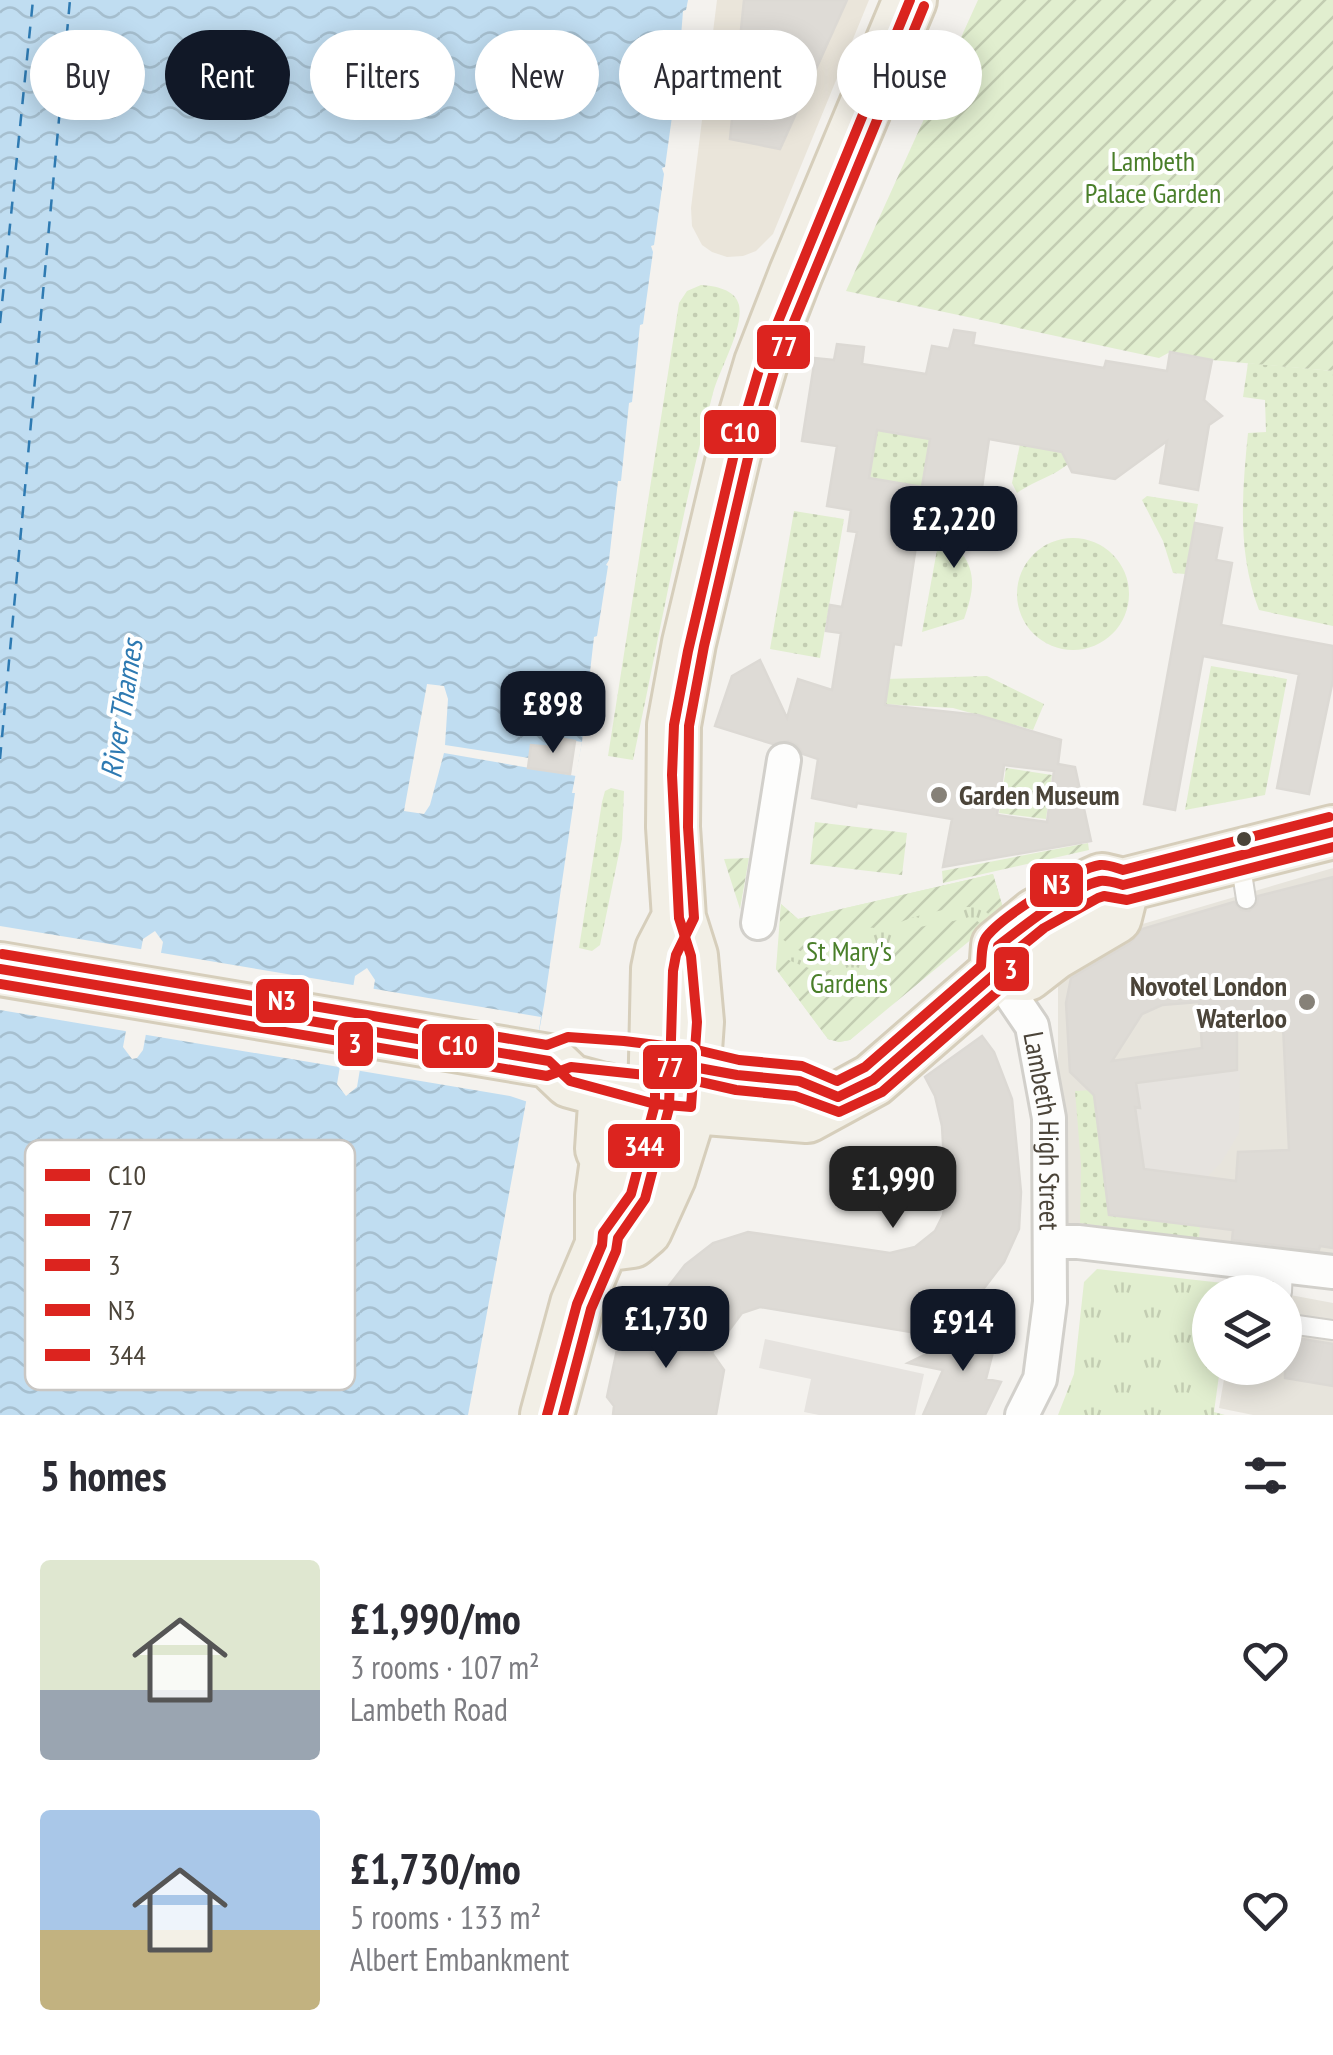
<!DOCTYPE html>
<meta charset="utf-8">
<style>
body{margin:0;font-family:"PT Sans Narrow",sans-serif;background:#f2f2f3;color:#2b2b33;height:100vh;display:flex;flex-direction:column;font-size:38px;white-space:nowrap}
*{box-sizing:border-box;margin:0}
p{font-size:32px;color:#7c7c81}
.icon{flex:none;width:55px;height:55px;fill:none;stroke:currentColor;stroke-width:2;stroke-linecap:round;stroke-linejoin:round}
.map{position:relative;height:1415px;overflow:hidden}
.sheet{display:flex;flex-direction:column;background:#fff;flex:1}
.sheet>*{flex:none}
.guide{position:absolute;left:30px;top:30px;width:1275px;height:90px;display:flex;gap:20px}
.fabs{position:absolute;left:1192px;top:1275px;display:grid;gap:20px}
.fabs a{display:grid;place-items:center;width:110px;height:110px;border-radius:50%;background:#fff;box-shadow:0 5px 25px #0003;font-size:50px}
.price{position:absolute;translate:-50% -85px;padding:0 22px;border-radius:20px;background:#111827;color:#fff;font-size:32px;line-height:65px;filter:drop-shadow(0 2px 5px #0008)}
.price::after{content:'';position:absolute;left:50%;top:60px;width:30px;height:22px;margin-left:-15px;background:inherit;clip-path:polygon(0 0,100% 0,50% 100%)}
.price.active{background:#222;color:#fff}
ul{padding:0;list-style:none}
li{display:flex;align-items:center;gap:30px;height:250px;padding:0 40px}
li span{display:grid;place-items:center;flex:none;width:280px;height:200px;border-radius:10px;color:#555}
li>.icon{margin-inline-start:auto}
span .icon{width:120px;height:120px;fill:#fffc;stroke-width:1}
li b{font-size:42px}
h2{display:flex;justify-content:space-between;align-items:center;height:120px;padding:0 40px;font-size:42px}
.chip{padding:0 35px;border-radius:45px;background:#fff;box-shadow:0 5px 25px #0003;font-size:35px;line-height:90px}
.chip.active{background:#111827;color:#fff}
.map>svg:first-child{display:block}
.residential{fill:#e7e4dc}
.education{fill:#eae5da}
.grass{fill:url(#grass-dots)}
.park{fill:url(#park-tufts)}
.garden{fill:url(#garden-furrows)}
.parking{fill:#e6e3df}
.water{fill:url(#water-waves);fill-rule:evenodd}
.pier{fill:#f4f2ee}
.lines{fill:none;stroke-linecap:round;stroke-linejoin:round}
.ferry{stroke:#2e7ab2;stroke-width:2.5;stroke-dasharray:12 10;stroke-linecap:butt}
.building{fill:#dedbd6;stroke:#dcd9d4;stroke-width:2.5;fill-rule:evenodd}
.lane-casing{stroke:#d2d0cb;stroke-width:22}
.street-casing{stroke:#d2d0cb;stroke-width:38}
.primary-casing{stroke:#d6cebb;stroke-width:58}
.lane{stroke:#fdfdfc;stroke-width:18}
.street{stroke:#fdfdfc;stroke-width:32}
.primary{stroke:#f2efe6;stroke-width:52}
.bus-1-casing{stroke:#fff;stroke-width:18}
.bus-2-casing{stroke:#fff;stroke-width:18}
.bus-3-casing{stroke:#fff;stroke-width:18}
.bus-4-casing{stroke:#fff;stroke-width:18}
.bus-5-casing{stroke:#fff;stroke-width:18}
.bus-1{stroke:#dc241f;stroke-width:10}
.bus-2{stroke:#dc241f;stroke-width:10}
.bus-3{stroke:#dc241f;stroke-width:10}
.bus-4{stroke:#dc241f;stroke-width:10}
.bus-5{stroke:#dc241f;stroke-width:10}
.poi-dot{fill:#868178;stroke:#fff;stroke-width:4}
.bus-dot{fill:#4b4439;stroke:#fff;stroke-width:4}
.labels{text-anchor:middle;stroke-width:8;stroke-linejoin:round;paint-order:stroke}
.park-label{font-size:28px;fill:#4a7f2a;stroke:#fff}
.poi-label{font-size:28px;font-weight:bold;fill:#4b4439;stroke:#fff;text-anchor:start}
.street-label{font-size:28px;fill:#4b4439;stroke:#fff}
.water-label{font-size:30px;font-style:italic;fill:#2e7ab2;stroke:#fff}
.key{fill:#fff;stroke:#c9c7c4;stroke-width:2.5}
.key-label{font-size:28px;fill:#4b4439}
.line-badge{stroke:#fff;stroke-width:4}
.badge-label{font-size:28px;text-anchor:middle;font-weight:bold;fill:#fff}
</style>
<div class="map">
<svg width="1333" height="1415" viewBox="0 0 1333 1415">
<defs>
<pattern id="grass-dots" width="8" height="8" patternUnits="userSpaceOnUse" patternTransform="scale(2.5)"><rect width="8" height="8" fill="#e1eecf"/><path d="M2 2h.1M6 6h.1" fill="none" stroke="#c3cdb2" stroke-width="1.8" stroke-linecap="round"/></pattern>
<pattern id="park-tufts" width="24" height="20" patternUnits="userSpaceOnUse" patternTransform="scale(2.5)"><rect width="24" height="20" fill="#e1eecf"/><path d="M3 7l-1-3M5 7V3M7 7l1-3M15 17l-1-3M17 17v-4M19 17l1-3" fill="none" stroke="#c3cdb2"/></pattern>
<pattern id="garden-furrows" width="10" height="10" patternUnits="userSpaceOnUse" patternTransform="scale(2.5)"><rect width="10" height="10" fill="#e1eecf"/><path d="M-1 1l2-2M0 10L10 0M9 11l2-2" fill="none" stroke="#c3cdb2"/></pattern>
<pattern id="water-waves" width="16" height="10" patternUnits="userSpaceOnUse" patternTransform="scale(2.5)"><rect width="16" height="10" fill="#c0ddf1"/><path d="M0 5q4-4 8 0t8 0" fill="none" stroke="#a6bfcf"/></pattern>
</defs>
<rect width="100%" height="100%" fill="#f4f2ee"/>
<path class="residential" d="M 1333,868 L 1333,1265 L 1058,1235 L 1058,985 L 1082,955 L 1129,928 Z
M 1285,1294 L 1333,1303 L 1333,1415 L 1253,1415 L 1219,1408 L 1226,1368 L 1285,1368 Z"/>
<path class="education" d="M 717,0 L 869,0 L 773,234 L 756,251 L 743,256 L 727,257 L 712,252 L 702,245 L 692,226 L 691,208 Z"/>
<path class="grass" d="M 701,285 C 715,286 735,289 739,305 C 744,328 719,370 713,393 C 681,514 659,638 633,760 L 608,756 L 679,303 L 687,291 Z
M 1248,363 L 1333,371 L 1333,626 L 1259,610 C 1237,552 1242,493 1248,433 L 1266,432 L 1265,400 L 1243,397 Z
M 868,428 L 930,439 L 922,487 L 869,479 L 873,457 L 865,456 Z
M 1020,444 L 1077,454 C 1064,474 1036,479 1017,493 L 1012,483 Z
M 1147,496 L 1198,504 L 1185,574 L 1173,573 L 1163,541 L 1142,500 Z
M 794,511 L 844,519 L 820,658 L 770,649 Z
M1017 594a56 56 0 1 1 112 0a56 56 0 1 1-112 0Z
M 937,550 L 962,553 C 978,576 972,595 964,619 L 922,632 Z
M 1211,666 L 1287,679 L 1265,795 L 1185,810 Z
M 987,676 L 1044,704 L 1033,730 L 953,708 L 882,704 L 885,679 Z
M 611,788 L 624,791 L 622,839 L 600,945 L 592,951 L 579,948 L 602,802 L 605,791 Z
M 1093,1090 L 1109,1215 L 1200,1225 L 1199,1239 L 1080,1223 L 1081,1164 L 1075,1091 Z"/>
<path class="park" d="M 993,874 L 1003,908 L 850,1040 L 839,1042 L 828,1039 L 776,969 L 781,904 L 798,919 Z
M 1097,1269 L 1232,1284 L 1231,1292 L 1210,1292 L 1210,1368 L 1220,1368 L 1214,1412 L 1225,1415 L 1058,1415 L 1074,1374 L 1084,1282 Z"/>
<path class="garden" d="M 978,0 L 1333,0 L 1333,371 L 1212,360 L 1170,352 L 1159,358 L 846,291 Z
M 1006,768 L 1052,775 L 1046,819 L 999,813 Z
M 815,822 L 907,833 L 902,875 L 810,864 Z
M 1088,843 L 1089,850 L 943,883 L 942,871 Z
M 749,858 L 740,909 L 724,859 Z
M 993,874 L 1003,908 L 994,920 C 988,913 983,908 973,907 C 953,906 898,917 885,932 C 865,921 846,931 841,952 C 818,967 798,950 779,937 L 781,904 L 798,919 Z
M 967,918 L 975,919 L 985,928 L 850,1040 L 839,1042 L 828,1039 L 776,969 L 778,955 C 802,966 817,975 844,968 C 869,996 906,976 892,939 C 913,924 943,924 967,918 Z"/>
<path class="parking" d="M 1240,1070 L 1239,1133 L 1221,1163 L 1209,1175 L 1208,1186 L 1145,1178 L 1135,1107 L 1140,1107 L 1137,1087 L 1141,1083 Z
M 765,1339 L 924,1374 L 915,1415 L 819,1415 L 804,1412 L 811,1379 L 759,1368 Z"/>
<path class="water" d="M 0,0 L 688,0 L 686,10 L 683,11 L 677,88 L 673,94 L 675,95 L 665,167 L 662,168 L 664,174 L 654,245 L 651,246 L 653,252 L 643,324 L 640,325 L 632,402 L 629,403 L 621,481 L 618,481 L 609,560 L 606,565 L 608,566 L 597,636 L 594,637 L 582,742 L 572,793 L 575,793 L 544,1005 L 468,1415 L 0,1415 ZM 155,931 L 163,942 L 143,1050 L 137,1058 L 132,1059 L 123,1047 L 143,939 ZM 367,968 L 375,980 L 357,1087 L 346,1096 L 337,1084 L 355,976 Z"/>
<path class="pier" d="M 427,684 L 444,686 L 448,699 L 445,745 L 529,758 L 531,745 L 551,747 L 553,737 L 582,742 L 576,776 L 444,753 L 430,805 L 424,814 L 404,811 Z
M 0,926 L 146,950 L 131,1032 L 0,1010 Z
M 156,952 L 359,986 L 345,1068 L 141,1034 Z
M 369,988 L 541,1017 L 528,1102 L 510,1096 L 355,1070 Z"/>
<g class="lines">
<path class="ferry" d="M 0,323 L 33,0
M 0,759 L 70,0"/>
</g>
<path class="building" d="M 744,0 L 847,0 L 780,149 L 730,139 Z
M 954,330 L 975,333 L 973,345 L 1104,368 L 1106,361 L 1167,371 L 1170,352 L 1212,360 L 1204,400 L 1222,416 L 1209,425 L 1198,490 L 1160,483 L 1167,441 L 1115,479 L 1072,472 L 1062,452 L 989,439 L 976,529 L 968,527 L 962,553 L 916,546 L 901,645 L 894,644 L 885,705 L 978,715 L 1061,740 L 1058,764 L 1075,767 L 1091,841 L 943,867 L 952,819 L 857,803 L 856,807 L 812,798 L 818,759 L 803,754 L 797,745 L 788,741 L 773,744 L 715,726 L 732,676 L 760,660 L 787,718 L 798,679 L 832,690 L 841,633 L 826,631 L 830,605 L 842,607 L 857,532 L 848,531 L 851,510 L 827,506 L 837,446 L 802,441 L 815,358 L 834,360 L 837,344 L 864,347 L 862,364 L 926,374 L 932,346 L 949,349 ZM 877,430 L 930,439 L 922,487 L 869,478 ZM 1004,765 L 1054,771 L 1047,822 L 997,815 Z
M 1195,523 L 1222,528 L 1216,560 L 1232,563 L 1221,625 L 1333,646 L 1333,680 L 1309,794 L 1277,788 L 1299,674 L 1203,656 L 1175,810 L 1144,804 Z
M 553,737 L 575,741 L 570,774 L 528,768 L 531,745 L 551,747 Z
M 1333,877 L 1333,1248 L 1320,1246 L 1319,1250 L 1232,1240 L 1233,1230 L 1109,1215 L 1094,1095 L 1070,1072 L 1066,1003 L 1071,978 L 1130,943 L 1142,929 L 1234,902 L 1241,910 L 1249,911 L 1257,904 L 1258,896 ZM 1199,1002 L 1202,1048 L 1112,1061 L 1142,1014 L 1162,1005 ZM 1283,1026 L 1289,1150 L 1238,1152 L 1236,1181 L 1144,1169 L 1135,1107 L 1140,1108 L 1136,1083 L 1237,1070 L 1237,1027 Z
M 982,1036 L 994,1052 L 1012,1099 L 1021,1192 L 1019,1229 L 1004,1262 L 946,1338 L 760,1307 L 742,1313 L 730,1329 L 668,1287 L 685,1265 L 713,1243 L 748,1232 L 890,1253 L 915,1247 L 935,1231 L 943,1215 L 946,1196 L 942,1126 L 935,1096 L 925,1077 Z
M 1002,1317 L 986,1379 L 1001,1382 L 985,1415 L 923,1415 L 943,1370 L 908,1363 Z
M 635,1318 L 726,1334 L 712,1353 L 724,1370 L 716,1415 L 613,1415 L 614,1406 L 607,1397 L 622,1326 Z
M 1285,1336 L 1333,1344 L 1333,1386 L 1285,1378 Z"/>
<g class="lines">
<g class="lane-casing">
<path id="lane" d="M 1240,860 L 1246,899
M 1282,1292 L 1283,1266
M 1285,1319 L 1297,1325 L 1333,1330"/>
</g>
<g class="street-casing">
<g id="street">
<path d="M 758,923 L 784,760"/>
<path id="s1" d="M 996,973 L 1032,1026 L 1049,1118 L 1050,1302 L 1040,1379 L 1022,1415"/>
<path d="M 1052,1242 L 1078,1242 L 1333,1272"/>
</g>
</g>
<g class="primary-casing">
<path id="primary" d="M 0,969 L 549,1061 L 570,1081 L 655,1104 L 807,1116 L 873,1080 L 996,973 L 1027,974 L 1054,953 L 1115,917 L 1123,885
M 996,973 L 998,946 L 1036,915 L 1091,885 L 1102,880 L 1123,885 L 1333,832
M 646,1137 L 655,1104 L 658,969 L 662,950 L 677,921
M 602,1245 L 632,1241 L 645,1230 L 669,1177 L 691,1107 L 697,1022 L 691,956 L 679,918 L 673,827 L 674,725 L 689,643 L 734,454 L 761,363 L 796,273 L 910,0
M 547,1415 L 577,1304 L 602,1245 L 602,1196 L 607,1160 L 602,1149 L 606,1090"/>
</g>
<use href="#lane" class="lane"/>
<use href="#street" class="street"/>
<use href="#primary" class="primary"/>
<g class="bus-1-casing">
<path id="bus-1" d="M 0,969 L 549,1061 L 570,1081 L 655,1104 L 691,1107 L 697,1022 L 691,956 L 679,918 L 672,775 L 674,725 L 688,651 L 734,454 L 761,363 L 910,0"/>
</g>
<g class="bus-2-casing">
<path id="bus-2" d="M 563,1415 L 591,1309 L 616,1251 L 618,1238 L 645,1199 L 669,1108 L 673,971 L 676,955 L 694,918 L 688,827 L 689,726 L 704,646 L 748,458 L 775,368 L 924,6"/>
</g>
<g class="bus-3-casing">
<path id="bus-3" d="M 0,984 L 547,1076 L 571,1067 L 692,1080 L 736,1090 L 795,1096 L 839,1112 L 882,1092 L 1006,984 L 1011,976 L 1012,954 L 1044,928 L 1098,898 L 1104,896 L 1127,900 L 1333,847"/>
</g>
<g class="bus-4-casing">
<path id="bus-4" d="M 2,954 L 547,1045 L 568,1037 L 624,1041 L 697,1050 L 739,1060 L 802,1066 L 837,1081 L 865,1067 L 981,966 C 982,956 981,943 987,936 C 1002,917 1077,868 1100,865 C 1107,864 1116,868 1123,870 L 1329,817"/>
</g>
<g class="bus-5-casing">
<path id="bus-5" d="M 547,1415 L 577,1304 L 602,1245 L 603,1233 L 631,1194 L 655,1104 L 655,1060 L 737,1075 L 799,1081 L 838,1097 L 873,1080 L 996,973 L 998,946 C 1021,928 1072,887 1100,881 C 1107,880 1116,883 1123,885 L 1333,832"/>
</g>
<use href="#bus-1" class="bus-1"/>
<use href="#bus-2" class="bus-2"/>
<use href="#bus-3" class="bus-3"/>
<use href="#bus-4" class="bus-4"/>
<use href="#bus-5" class="bus-5"/>
</g>
<g class="poi-dot">
<circle cx="939" cy="795" r="10"/>
<circle cx="1307" cy="1002" r="10"/>
</g>
<circle class="bus-dot" cx="1244" cy="839" r="9"/>
<g class="labels">
<g class="park-label">
<text x="1153" y="171">Lambeth<tspan x="1153" dy="32">Palace Garden</tspan></text>
<text x="849" y="961">St Mary's<tspan x="849" dy="32">Gardens</tspan></text>
</g>
<g class="poi-label">
<text x="959" y="805">Garden Museum</text>
<text x="1287" y="996" text-anchor="end">Novotel London<tspan x="1287" dy="32">Waterloo</tspan></text>
</g>
<g class="street-label">
<text dy="10" stroke="none"><textPath href="#s1" startOffset="170">Lambeth High Street</textPath></text>
</g>
<g class="water-label">
<text transform="translate(122 709) rotate(-81)" y="10">River Thames</text>
</g>
</g>
<rect x="25" y="1140" width="330" height="250" rx="15" class="key"/>
<rect x="45" y="1169" width="45" height="12" fill="#dc241f"/>
<rect x="45" y="1214" width="45" height="12" fill="#dc241f"/>
<rect x="45" y="1259" width="45" height="12" fill="#dc241f"/>
<rect x="45" y="1304" width="45" height="12" fill="#dc241f"/>
<rect x="45" y="1349" width="45" height="12" fill="#dc241f"/>
<g class="key-label">
<text x="108" y="1185">C10</text>
<text x="108" y="1230">77</text>
<text x="108" y="1275">3</text>
<text x="108" y="1320">N3</text>
<text x="108" y="1365">344</text>
</g>
<g class="line-badge">
<rect x="755" y="323" width="57" height="48" rx="10" fill="#dc241f"/>
<rect x="702" y="408" width="76" height="48" rx="10" fill="#dc241f"/>
<rect x="1028" y="861" width="57" height="48" rx="10" fill="#dc241f"/>
<rect x="992" y="945" width="39" height="48" rx="10" fill="#dc241f"/>
<rect x="254" y="977" width="57" height="48" rx="10" fill="#dc241f"/>
<rect x="336" y="1020" width="39" height="48" rx="10" fill="#dc241f"/>
<rect x="420" y="1022" width="76" height="48" rx="10" fill="#dc241f"/>
<rect x="641" y="1043" width="58" height="48" rx="10" fill="#dc241f"/>
<rect x="606" y="1122" width="76" height="48" rx="10" fill="#dc241f"/>
</g>
<g class="badge-label">
<text x="784" y="356">77</text>
<text x="740" y="442">C10</text>
<text x="1057" y="894">N3</text>
<text x="1011" y="979">3</text>
<text x="282" y="1010">N3</text>
<text x="355" y="1053">3</text>
<text x="458" y="1055">C10</text>
<text x="670" y="1077">77</text>
<text x="644" y="1156">344</text>
</g>
</svg>
<div class="fabs">
<a><svg class="icon" aria-label="layers" viewBox="0 0 24 24"><path d="M12 4l9 5-9 5-9-5zM3 14l9 5 9-5"/></svg></a>
</div>
<b class="price" style="left:954px;top:571px">£2,220</b>
<b class="price" style="left:553px;top:756px">£898</b>
<b class="price active" style="left:893px;top:1231px">£1,990</b>
<b class="price" style="left:666px;top:1371px">£1,730</b>
<b class="price" style="left:963px;top:1374px">£914</b>
<div class="guide">
<a class="chip">Buy</a>
<a class="chip active">Rent</a>
<a class="chip">Filters</a>
<a class="chip">New</a>
<a class="chip">Apartment</a>
<a class="chip">House</a>
</div>
</div>
<section class="sheet">
<h2>5 homes<svg class="icon" aria-label="filters" viewBox="0 0 24 24"><path d="M4 7h16M4 17h16"/><circle cx="9" cy="7" r="2"/><circle cx="15" cy="17" r="2"/></svg></h2>
<ul>
<li><span style="background:linear-gradient(#dfe7d0 65%,#9aa5b1 0)"><svg class="icon" aria-label="home" viewBox="0 0 24 24"><path d="M3 11l9-7 9 7M6 9v11h12V9"/></svg></span><div><b>£1,990/mo</b><p>3 rooms · 107 m²</p><p>Lambeth Road</p></div><svg class="icon" aria-label="heart" viewBox="0 0 24 24"><path d="M12 20l-8-8c-3-5 5-10 8-4 3-6 11-1 8 4z"/></svg></li>
<li><span style="background:linear-gradient(#a9c7e8 60%,#c2b280 0)"><svg class="icon" aria-label="home" viewBox="0 0 24 24"><path d="M3 11l9-7 9 7M6 9v11h12V9"/></svg></span><div><b>£1,730/mo</b><p>5 rooms · 133 m²</p><p>Albert Embankment</p></div><svg class="icon" aria-label="heart" viewBox="0 0 24 24"><path d="M12 20l-8-8c-3-5 5-10 8-4 3-6 11-1 8 4z"/></svg></li>
</ul>
</section>
